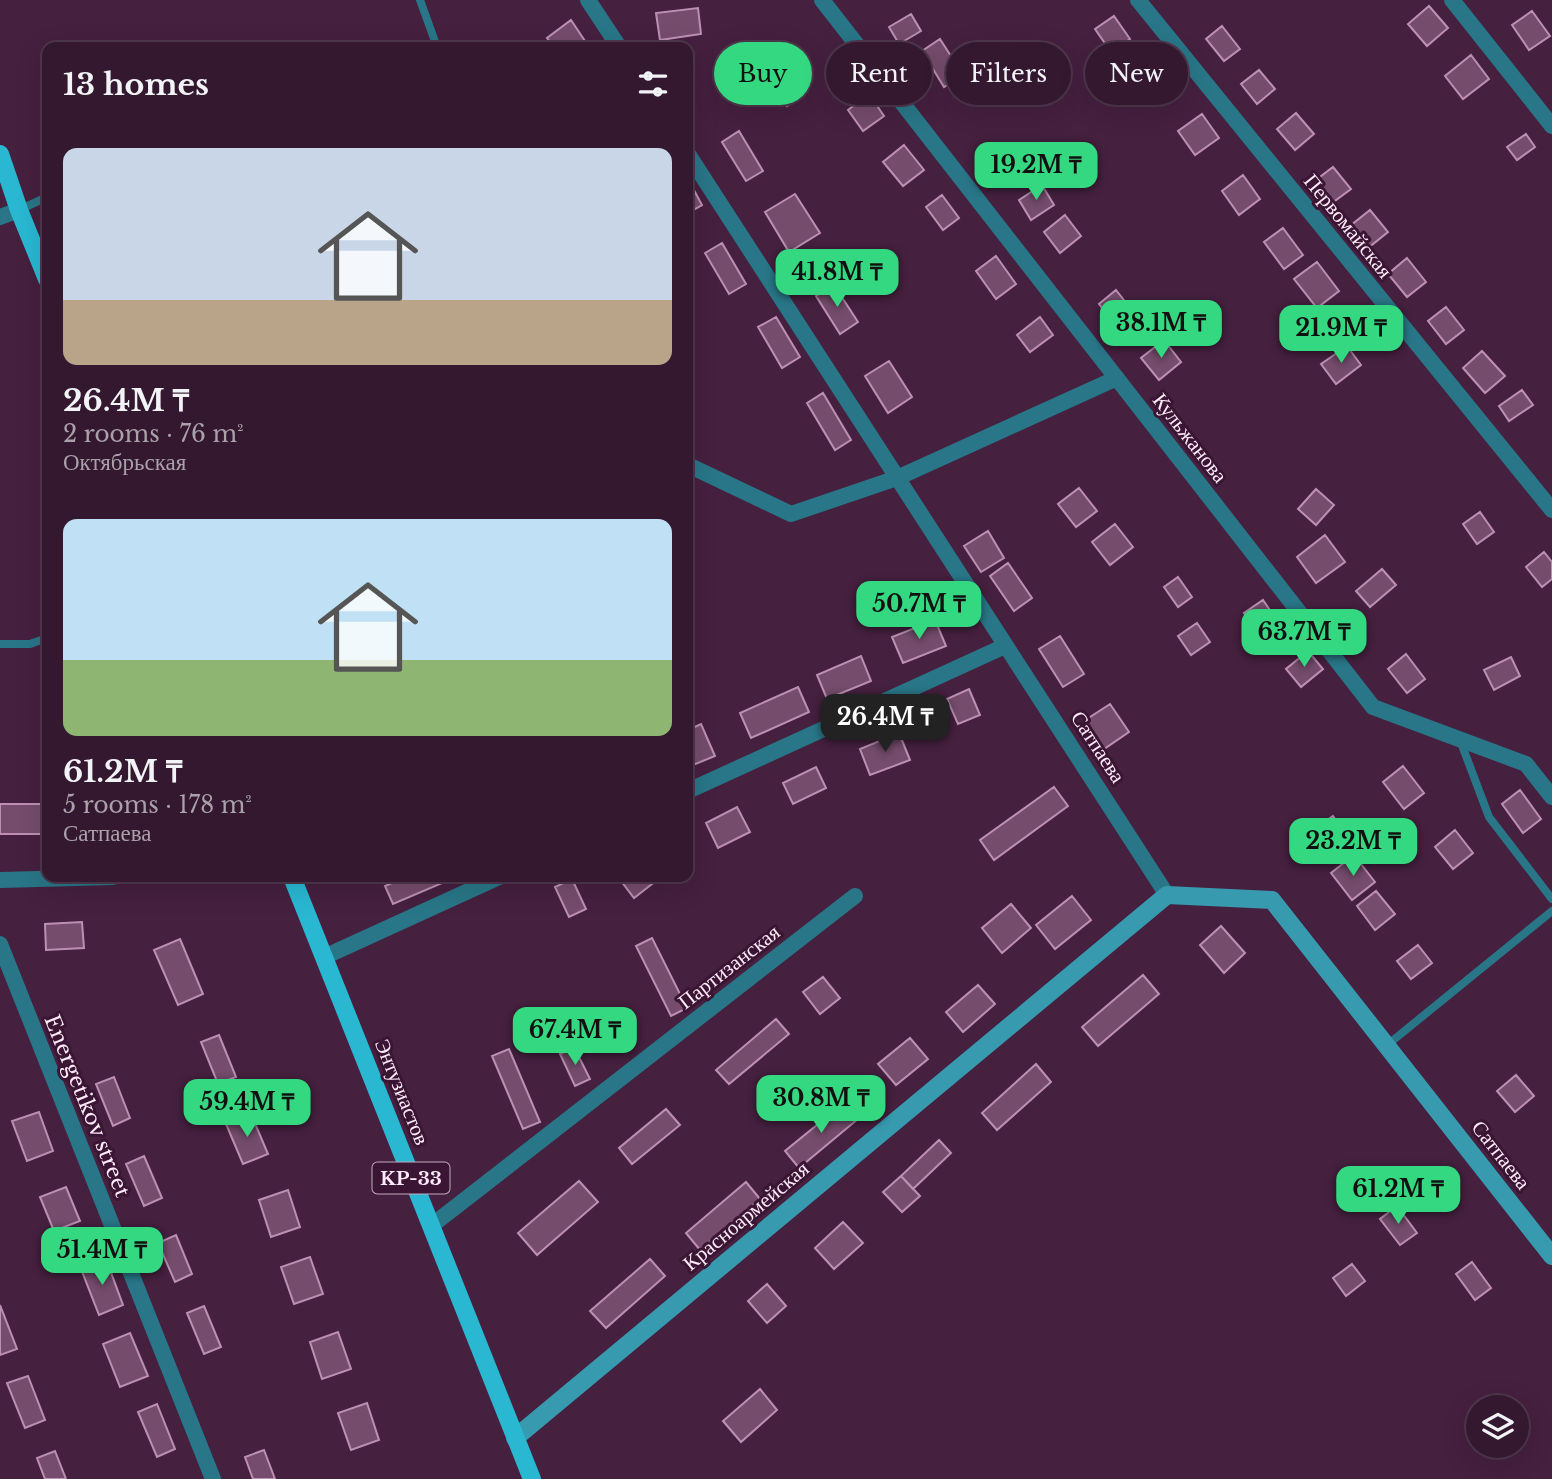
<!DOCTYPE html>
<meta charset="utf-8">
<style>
body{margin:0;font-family:"Libre Baskerville",serif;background:#3f253b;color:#f1f3f6;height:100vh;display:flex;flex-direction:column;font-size:26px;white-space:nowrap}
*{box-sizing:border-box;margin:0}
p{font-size:23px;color:#a9a0aa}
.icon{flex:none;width:38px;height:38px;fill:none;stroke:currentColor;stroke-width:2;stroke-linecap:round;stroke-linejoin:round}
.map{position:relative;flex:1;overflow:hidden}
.panel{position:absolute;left:42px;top:42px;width:651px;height:840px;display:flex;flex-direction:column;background:#34182f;border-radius:14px;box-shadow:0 7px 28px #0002,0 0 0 2px #4e374b}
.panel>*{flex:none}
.top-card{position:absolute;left:714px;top:42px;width:665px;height:63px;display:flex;gap:14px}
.tools{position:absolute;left:1466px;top:1395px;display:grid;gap:14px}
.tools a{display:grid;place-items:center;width:63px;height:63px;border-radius:50%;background:#34182f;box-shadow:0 7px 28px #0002,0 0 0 2px #4e374b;font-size:35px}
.price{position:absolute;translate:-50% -60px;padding:0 16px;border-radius:14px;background:#34d881;color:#111;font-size:23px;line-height:46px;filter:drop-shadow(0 2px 4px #0008)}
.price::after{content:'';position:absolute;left:50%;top:42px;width:21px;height:16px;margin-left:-10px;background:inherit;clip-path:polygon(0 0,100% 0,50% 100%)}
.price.current{background:#222;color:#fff}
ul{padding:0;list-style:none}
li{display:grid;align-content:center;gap:14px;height:371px;padding:0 21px}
li span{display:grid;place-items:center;height:217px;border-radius:14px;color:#555}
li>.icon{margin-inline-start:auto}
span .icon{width:126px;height:126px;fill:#fffc;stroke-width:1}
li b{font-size:30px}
h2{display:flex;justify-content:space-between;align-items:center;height:84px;padding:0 21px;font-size:30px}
.pill{padding:0 24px;border-radius:32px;background:#34182f;box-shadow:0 7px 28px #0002,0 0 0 2px #4e374b;font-size:24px;line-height:63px}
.pill.current{background:#34d881;color:#111}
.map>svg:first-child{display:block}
.building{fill:#754c6c;stroke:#bd90b3;stroke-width:2}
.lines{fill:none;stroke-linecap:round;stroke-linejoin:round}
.lane{stroke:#287687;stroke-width:8}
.street{stroke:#287687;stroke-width:16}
.secondary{stroke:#379aaf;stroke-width:18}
.primary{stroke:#2ab7d2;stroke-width:18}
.labels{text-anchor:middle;stroke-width:6;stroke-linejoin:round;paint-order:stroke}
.shield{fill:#3a1634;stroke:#c3aabe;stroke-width:2}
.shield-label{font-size:19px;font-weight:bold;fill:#feeaf9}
.street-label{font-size:21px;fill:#feeaf9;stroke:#3a1634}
</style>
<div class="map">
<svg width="1552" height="1479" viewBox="0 0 1552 1479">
<rect width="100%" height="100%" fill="#45203f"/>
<path class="building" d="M 1429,6 L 1448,28 L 1427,46 L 1408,24 Z
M 698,8 L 701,34 L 660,40 L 656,13 Z
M 1532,11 L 1550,36 L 1529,50 L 1512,25 Z
M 911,14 L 921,31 L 899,44 L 889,27 Z
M 1114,16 L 1130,39 L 1111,52 L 1095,29 Z
M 571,20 L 589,47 L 554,47 L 547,38 Z
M 1222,26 L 1240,49 L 1224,61 L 1206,39 Z
M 940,39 L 963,75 L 944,87 L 922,51 Z
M 1471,55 L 1489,79 L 1463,99 L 1445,76 Z
M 1160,65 L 1176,88 L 1156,102 L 1140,79 Z
M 1259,70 L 1275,89 L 1257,104 L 1241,84 Z
M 793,71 L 807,92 L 787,106 L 773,85 Z
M 869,94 L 884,116 L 863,131 L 848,110 Z
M 1296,113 L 1314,134 L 1295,150 L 1277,129 Z
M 1202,114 L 1219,138 L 1195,155 L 1178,131 Z
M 739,131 L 763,171 L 746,181 L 722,142 Z
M 1526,134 L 1535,147 L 1517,160 L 1507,147 Z
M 904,145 L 924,170 L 903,186 L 883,162 Z
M 1009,147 L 1028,171 L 1009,186 L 990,162 Z
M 1333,167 L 1351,189 L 1332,203 L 1316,180 Z
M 1243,175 L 1260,199 L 1239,215 L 1222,191 Z
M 688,179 L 702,205 L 688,213 Z
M 1042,185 L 1054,205 L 1031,220 L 1019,200 Z
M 795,194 L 820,233 L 789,252 L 765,212 Z
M 942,195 L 959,218 L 943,230 L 926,207 Z
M 1370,210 L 1388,232 L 1368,248 L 1350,226 Z
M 1065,215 L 1081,236 L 1060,253 L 1044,232 Z
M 1283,228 L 1303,255 L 1284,269 L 1264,242 Z
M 722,243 L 746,284 L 729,294 L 705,253 Z
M 996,256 L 1016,284 L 996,299 L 976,271 Z
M 1407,258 L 1426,282 L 1407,297 L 1388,274 Z
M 1317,262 L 1339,291 L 1317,308 L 1294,279 Z
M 834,285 L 858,322 L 840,334 L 816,296 Z
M 1116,290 L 1138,318 L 1120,331 L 1099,304 Z
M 1446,307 L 1464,330 L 1446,344 L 1428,321 Z
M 776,317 L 800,357 L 782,368 L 758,327 Z
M 1040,317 L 1053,335 L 1030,352 L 1017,335 Z
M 1164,340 L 1181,362 L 1159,380 L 1141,358 Z
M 1347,346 L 1361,365 L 1336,384 L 1321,364 Z
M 1482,351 L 1505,376 L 1485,393 L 1463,368 Z
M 889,361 L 912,397 L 888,413 L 865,376 Z
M 1522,390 L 1533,405 L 1509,421 L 1499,406 Z
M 823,393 L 851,440 L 835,450 L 807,403 Z
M 1079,488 L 1097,511 L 1076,527 L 1058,504 Z
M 1316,489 L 1334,505 L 1316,525 L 1298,509 Z
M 1480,512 L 1494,532 L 1477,544 L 1463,524 Z
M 1115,524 L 1133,547 L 1110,565 L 1092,542 Z
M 988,531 L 1004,558 L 981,572 L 964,546 Z
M 1325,535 L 1345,562 L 1316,583 L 1297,557 Z
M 1544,552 L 1552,562 L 1552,579 L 1542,587 L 1526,567 Z
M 1008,563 L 1032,598 L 1014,611 L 990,576 Z
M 1382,569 L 1396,585 L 1370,607 L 1356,591 Z
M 1178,577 L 1192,597 L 1178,607 L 1164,587 Z
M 1263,600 L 1278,622 L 1259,635 L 1244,613 Z
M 935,620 L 946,646 L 903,663 L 892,637 Z
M 1197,623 L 1210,642 L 1191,655 L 1178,636 Z
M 1060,636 L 1084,674 L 1063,687 L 1039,649 Z
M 1308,651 L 1323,669 L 1301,687 L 1286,669 Z
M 1406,654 L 1425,679 L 1407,693 L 1388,669 Z
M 861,656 L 871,681 L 827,699 L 817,675 Z
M 1511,657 L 1520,676 L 1494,690 L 1484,670 Z
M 798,687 L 809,712 L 751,738 L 740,713 Z
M 969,689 L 980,715 L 958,724 L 947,699 Z
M 1110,704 L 1129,732 L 1104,749 L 1084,721 Z
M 701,724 L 715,756 L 688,767 L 688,730 Z
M 899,733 L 910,760 L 870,775 L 860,749 Z
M 1403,766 L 1424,793 L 1404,809 L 1383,782 Z
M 816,767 L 826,788 L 793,804 L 783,783 Z
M 1054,787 L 1068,806 L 994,860 L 980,840 Z
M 1520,790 L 1541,819 L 1523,833 L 1502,804 Z
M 0,804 L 47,804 L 47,834 L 0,834 Z
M 737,807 L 750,832 L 718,848 L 706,823 Z
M 1333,816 L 1349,838 L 1326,855 L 1310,833 Z
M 1455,830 L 1473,853 L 1453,869 L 1435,847 Z
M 1354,855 L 1375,882 L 1352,900 L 1331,873 Z
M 406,877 L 446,877 L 447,881 L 393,904 L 385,886 Z
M 627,877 L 661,877 L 634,898 L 621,881 Z
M 572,879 L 586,909 L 569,917 L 555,887 Z
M 1376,891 L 1395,914 L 1375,930 L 1357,906 Z
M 1072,896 L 1091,920 L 1055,949 L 1036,925 Z
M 1011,904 L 1031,928 L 1002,953 L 982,928 Z
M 82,922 L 84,948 L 46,950 L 45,924 Z
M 1221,926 L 1245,953 L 1224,973 L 1200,945 Z
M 652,938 L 687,1008 L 671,1016 L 636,946 Z
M 180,939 L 203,994 L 178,1005 L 154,950 Z
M 1418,945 L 1432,963 L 1411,979 L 1397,961 Z
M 1143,975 L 1159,994 L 1098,1046 L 1082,1027 Z
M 823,977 L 840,998 L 820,1014 L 803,992 Z
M 978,985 L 995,1004 L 963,1032 L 946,1012 Z
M 776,1019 L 789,1034 L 729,1084 L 716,1070 Z
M 219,1035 L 236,1077 L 218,1084 L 201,1042 Z
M 910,1038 L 928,1059 L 896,1085 L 878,1064 Z
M 574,1047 L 590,1079 L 575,1086 L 560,1054 Z
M 509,1049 L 540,1122 L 523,1129 L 492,1056 Z
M 1036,1064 L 1051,1082 L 997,1130 L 982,1113 Z
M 1516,1075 L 1534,1096 L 1515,1112 L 1497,1091 Z
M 114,1077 L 130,1118 L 113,1126 L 96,1084 Z
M 844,1103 L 858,1119 L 799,1168 L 785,1151 Z
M 666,1109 L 680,1125 L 632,1164 L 619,1148 Z
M 39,1112 L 53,1151 L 27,1161 L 12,1121 Z
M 251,1114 L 268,1154 L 243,1164 L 226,1124 Z
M 939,1140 L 951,1153 L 913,1189 L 901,1176 Z
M 144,1156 L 162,1198 L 144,1206 L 126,1164 Z
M 901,1176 L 920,1196 L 902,1212 L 883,1192 Z
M 579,1181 L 598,1202 L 537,1255 L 518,1233 Z
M 746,1182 L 760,1199 L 700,1250 L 686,1233 Z
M 66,1187 L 80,1221 L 54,1231 L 40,1197 Z
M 288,1190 L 300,1227 L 271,1237 L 259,1200 Z
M 1397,1206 L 1417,1233 L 1400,1245 L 1380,1219 Z
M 843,1222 L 863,1243 L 834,1269 L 815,1248 Z
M 176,1235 L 192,1274 L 175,1282 L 158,1243 Z
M 310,1257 L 323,1294 L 294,1304 L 281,1267 Z
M 106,1259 L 123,1305 L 99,1315 L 81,1269 Z
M 650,1259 L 665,1276 L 606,1328 L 590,1311 Z
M 1472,1262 L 1491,1288 L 1475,1300 L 1456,1274 Z
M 1352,1264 L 1365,1281 L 1346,1296 L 1333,1278 Z
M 767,1284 L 786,1306 L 767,1323 L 748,1301 Z
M 0,1305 L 17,1349 L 0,1355 Z
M 204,1306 L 221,1347 L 204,1354 L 187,1313 Z
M 338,1332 L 351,1369 L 322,1379 L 310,1342 Z
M 130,1333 L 148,1376 L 120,1387 L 103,1344 Z
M 28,1376 L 45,1420 L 25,1428 L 7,1383 Z
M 760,1389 L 777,1410 L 741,1442 L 723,1421 Z
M 367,1403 L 379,1440 L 351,1450 L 338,1413 Z
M 157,1404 L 175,1449 L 157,1457 L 138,1412 Z
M 264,1450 L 275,1479 L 253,1479 L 245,1457 Z
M 55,1451 L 66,1479 L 45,1479 L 37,1458 Z"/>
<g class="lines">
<path class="lane" d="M 420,0 L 437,47
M 19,210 L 47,197
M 0,644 L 30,644 L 47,638
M 1460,740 L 1489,817 L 1552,899
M 1386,1046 L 1552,911"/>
<path class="street" d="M 588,0 L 619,47
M 822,0 L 1373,707 L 1526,764 L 1552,797
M 1138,0 L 1552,510
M 1452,0 L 1552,126
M 688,154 L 1167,895
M 0,217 L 19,210
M 688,465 L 791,514 L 897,478 L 1117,378
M 688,791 L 1005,646
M 0,880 L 113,877
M 0,944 L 213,1479
M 324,957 L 499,877
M 431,1226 L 855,896"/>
<path class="secondary" d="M 515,1438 L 1167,895 L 1272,900 L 1552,1256"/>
<path class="primary" d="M 0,154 L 19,210 L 47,279
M 292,877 L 532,1479"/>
</g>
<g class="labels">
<rect class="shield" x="372.5" y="1162.5" width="77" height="31" rx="5"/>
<g class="shield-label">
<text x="411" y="1185">KP-33</text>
</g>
<g class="street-label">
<text transform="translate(1348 226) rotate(51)" y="7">Первомайская</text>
<text transform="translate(1190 438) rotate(52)" y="7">Кульжанова</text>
<text transform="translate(1098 747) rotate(57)" y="7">Сатпаева</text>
<text transform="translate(729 967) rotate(-38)" y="7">Партизанская</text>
<text transform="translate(402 1092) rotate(68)" y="7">Энтузиастов</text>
<text transform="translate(87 1106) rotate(68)" y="7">Energetikov street</text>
<text transform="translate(1501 1155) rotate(52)" y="7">Сатпаева</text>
<text transform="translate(746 1216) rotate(-40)" y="7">Красноармейская</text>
</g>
</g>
</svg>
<div class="tools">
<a><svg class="icon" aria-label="layers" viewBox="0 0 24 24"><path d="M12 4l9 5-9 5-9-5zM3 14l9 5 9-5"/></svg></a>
</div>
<b class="price" style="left:1036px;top:202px">19.2M ₸</b>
<b class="price" style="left:837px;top:309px">41.8M ₸</b>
<b class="price" style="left:1161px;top:360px">38.1M ₸</b>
<b class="price" style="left:1341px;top:365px">21.9M ₸</b>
<b class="price" style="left:919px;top:641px">50.7M ₸</b>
<b class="price" style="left:1304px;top:669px">63.7M ₸</b>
<b class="price current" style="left:885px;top:754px">26.4M ₸</b>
<b class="price" style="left:1353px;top:878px">23.2M ₸</b>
<b class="price" style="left:575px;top:1067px">67.4M ₸</b>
<b class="price" style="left:821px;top:1135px">30.8M ₸</b>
<b class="price" style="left:247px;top:1139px">59.4M ₸</b>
<b class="price" style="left:1398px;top:1226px">61.2M ₸</b>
<b class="price" style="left:102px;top:1287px">51.4M ₸</b>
<div class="top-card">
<a class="pill current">Buy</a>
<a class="pill">Rent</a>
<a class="pill">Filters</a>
<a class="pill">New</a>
</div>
<section class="panel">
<h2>13 homes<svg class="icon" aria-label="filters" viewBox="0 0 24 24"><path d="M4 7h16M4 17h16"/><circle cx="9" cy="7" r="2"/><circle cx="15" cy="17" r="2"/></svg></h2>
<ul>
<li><span style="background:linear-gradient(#c9d6e8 70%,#b9a48a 0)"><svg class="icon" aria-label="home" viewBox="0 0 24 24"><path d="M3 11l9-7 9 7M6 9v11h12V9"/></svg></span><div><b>26.4M ₸</b><p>2 rooms · 76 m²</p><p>Октябрьская</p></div></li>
<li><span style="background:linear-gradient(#bfe0f5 65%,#8fb573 0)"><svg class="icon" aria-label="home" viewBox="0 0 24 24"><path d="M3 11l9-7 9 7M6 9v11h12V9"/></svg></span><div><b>61.2M ₸</b><p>5 rooms · 178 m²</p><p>Сатпаева</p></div></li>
</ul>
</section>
</div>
